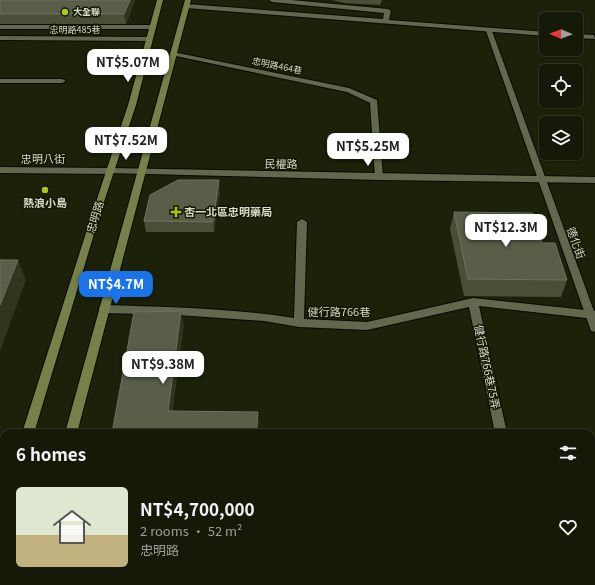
<!DOCTYPE html>
<meta charset="utf-8">
<style>
body{margin:0;font-family:Georgia,"Noto Sans TC",serif;background:#1e2211;color:#f1f3f6;height:100vh;display:flex;flex-direction:column;font-size:15px;white-space:nowrap}
*{box-sizing:border-box;margin:0}
p{font-size:13px;color:#9da09b}
.icon{flex:none;width:22px;height:22px;fill:none;stroke:currentColor;stroke-width:2;stroke-linecap:round;stroke-linejoin:round}
.map{position:relative;flex:1;overflow:hidden}
.drawer{position:absolute;left:0px;top:429px;width:595px;height:156px;display:flex;flex-direction:column;background:#151907;border-radius:12px 12px 0 0;box-shadow:0 1px 3px #0004,0 0 0 1px #343828}
.drawer>*{flex:none}
.needle{width:26px;rotate:271deg}
.tools{position:absolute;left:539px;top:12px;display:grid;gap:8px}
.tools a{display:grid;place-items:center;width:44px;height:44px;border-radius:6px;background:#151907;box-shadow:0 1px 3px #0004,0 0 0 1px #343828;font-size:20px}
.price{position:absolute;translate:-50% -34px;padding:0 9px;border-radius:8px;background:#fff;color:#222;font-size:13px;line-height:26px;filter:drop-shadow(0 1px 2px #0008)}
.price::after{content:'';position:absolute;left:50%;top:24px;width:12px;height:9px;margin-left:-6px;background:inherit;clip-path:polygon(0 0,100% 0,50% 100%)}
.price.on{background:#1a73e8;color:#fff}
ul{padding:0;list-style:none}
li{display:flex;align-items:center;gap:12px;height:100px;padding:0 16px}
li span{display:grid;place-items:center;flex:none;width:112px;height:80px;border-radius:6px;color:#555}
li>.icon{margin-inline-start:auto}
span .icon{width:48px;height:48px;fill:#fffc;stroke-width:1}
li b{font-size:17px}
h2{display:flex;justify-content:space-between;align-items:center;height:48px;padding:0 16px;font-size:17px}
.map>svg:first-child{display:block}
.lines{fill:none;stroke-linecap:round;stroke-linejoin:round}
.service-casing{stroke:#070b00;stroke-width:2}
.minor-casing{stroke:#070b00;stroke-width:2}
.tertiary-casing{stroke:#070b00;stroke-width:2}
.secondary-casing{stroke:#070b00;stroke-width:2}
.service{fill:#61684d;fill-rule:evenodd}
.minor{fill:#61684d;fill-rule:evenodd}
.tertiary{fill:#61684d;fill-rule:evenodd}
.secondary{fill:#758148;fill-rule:evenodd}
.wall{fill:#494f36}
.shaded-wall{fill:#30361d}
.building{fill:#585e47;stroke:#6c725c}
.poi-dot{fill:#abc615;stroke:#131802;stroke-width:1.5}
.labels{text-anchor:middle;stroke-width:3;stroke-linejoin:round;paint-order:stroke}
.far-poi-label{font-size:9px;font-weight:bold;fill:#d8ddcd;stroke:#131802;text-anchor:start}
.far-street-label{font-size:9px;fill:#d8ddcd;stroke:#131802}
.street-label{font-size:11px;fill:#d8ddcd;stroke:#131802}
.poi-label{font-size:11px;font-weight:bold;fill:#d8ddcd;stroke:#131802}
</style>
<div class="map">
<svg width="595" height="585" viewBox="0 0 595 585">
<rect width="100%" height="100%" fill="#1c2109"/>
<g class="lines">
<g class="service-casing">
<path id="service" d="M 269,0 L 291,0 L 388,9 L 391,11 L 389,20 L 546,32 L 546,36 L 186,8 L 183,6 L 186,4 L 383,19 L 384,13 L 272,2 Z
M 0,25 L 153,25 L 156,27 L 153,29 L 0,29 Z
M 576,34 L 594,35 L 595,39 L 576,38 Z
M 0,36 L 149,37 L 152,39 L 149,41 L 0,40 Z
M 173,52 L 349,88 L 377,100 L 383,177 L 379,180 L 375,177 L 370,103 L 347,92 L 171,55 L 171,53 Z
M 0,79 L 62,79 L 66,81 L 62,83 L 0,83 Z
M 302,219 L 307,222 L 304,319 L 367,322 L 473,298 L 595,311 L 595,319 L 479,306 L 507,433 L 495,433 L 469,307 L 367,330 L 299,327 L 264,321 L 178,315 L 104,313 L 100,312 L 99,309 L 100,306 L 104,305 C 167,307 231,308 294,318 L 297,222 Z
M 272,581 L 286,581 L 285,585 L 271,585 Z
M 354,581 L 368,581 L 368,585 L 354,585 Z"/>
</g>
<g class="minor-casing">
<path id="minor" d="M 487,30 L 492,31 L 595,314 L 595,332 L 591,331 L 590,328 L 486,31 Z
M 0,167 L 110,168 L 114,171 L 110,174 L 0,173 Z
M 0,546 L 4,546 L 4,560 L 0,560 Z
M 591,558 L 595,558 L 595,572 L 591,572 Z"/>
</g>
<g class="tertiary-casing">
<path id="tertiary" d="M 110,168 L 595,177 L 595,183 L 379,180 L 107,173 L 106,171 L 107,169 Z"/>
</g>
<g class="secondary-casing">
<path id="secondary" d="M 157,0 L 163,0 L 136,105 L 101,211 L 34,433 L 22,433 L 93,211 L 128,105 Z
M 185,0 L 191,0 L 77,433 L 65,433 Z
M 4,506 L 4,529 L 0,530 L 0,507 Z
M 25,581 L 39,581 L 38,585 L 24,585 Z"/>
</g>
<use href="#service" class="service"/>
<use href="#minor" class="minor"/>
<use href="#tertiary" class="tertiary"/>
<use href="#secondary" class="secondary"/>
</g>
<path class="wall" d="M 0,0 L 135,0 L 126,24 L 0,24 Z
M 332,0 L 382,0 L 380,5 L 344,3 Z
M 220,191 L 214,232 L 146,232 L 144,221 Z
M 454,212 L 542,243 L 567,280 L 561,297 L 464,296 L 450,229 Z"/>
<path class="shaded-wall" d="M 130,0 L 135,0 L 126,24 L 124,14 Z
M 219,180 L 220,191 L 214,232 L 213,222 Z
M 18,260 L 26,280 L 0,351 L 0,305 Z
M 181,311 L 184,325 L 171,424 L 168,411 Z
M 258,412 L 259,425 L 258,433 L 256,433 Z"/>
<path class="building" d="M 0,0 L 130,0 L 124,14 L 0,14 Z
M 178,180 L 219,180 L 213,222 L 144,221 L 150,195 Z
M 454,212 L 533,213 L 542,243 L 555,243 L 567,280 L 468,279 Z
M 0,260 L 18,260 L 0,305 Z
M 181,311 L 168,411 L 258,412 L 256,433 L 112,433 L 134,312 Z"/>
<g class="poi-dot">
<circle cx="65" cy="12" r="4"/>
<circle cx="45" cy="190" r="4"/>
<path d="M174 206h4v4h4v4h-4v4h-4v-4h-4v-4h4z"/>
</g>
<g class="labels">
<g class="far-poi-label">
<text x="73" y="15">大全聯</text>
</g>
<g class="far-street-label">
<text x="75" y="33">忠明路485巷</text>
<text transform="translate(277 66) rotate(12)" y="3">忠明路464巷</text>
</g>
<g class="street-label">
<text x="43" y="163">忠明八街</text>
<text transform="translate(281 164) rotate(1)" y="4">民權路</text>
<text transform="translate(95 217) rotate(-73)" y="4">忠明路</text>
<text transform="translate(576 243) rotate(70)" y="4">德化街</text>
<text x="339" y="316">健行路766巷</text>
<text transform="translate(487 367) rotate(78)" y="4">健行路766巷75弄</text>
</g>
<g class="poi-label">
<text x="45" y="207">熱浪小島</text>
<text x="184" y="216" text-anchor="start">杏一北區忠明藥局</text>
</g>
</g>
</svg>
<div class="tools">
<a><svg class="needle" viewBox="-14 -14 28 28"><path d="M0-13l5 13h-10z" fill="#e53935"/><path d="M0 13l5-13h-10z" fill="#9da09b"/></svg></a>
<a><svg class="icon" aria-label="locate" viewBox="0 0 24 24"><circle cx="12" cy="12" r="6"/><path d="M12 2v4M12 18v4M2 12h4M18 12h4"/></svg></a>
<a><svg class="icon" aria-label="layers" viewBox="0 0 24 24"><path d="M12 4l9 5-9 5-9-5zM3 14l9 5 9-5"/></svg></a>
</div>
<b class="price" style="left:128px;top:83px">NT$5.07M</b>
<b class="price" style="left:126px;top:161px">NT$7.52M</b>
<b class="price" style="left:368px;top:167px">NT$5.25M</b>
<b class="price" style="left:506px;top:248px">NT$12.3M</b>
<b class="price on" style="left:116px;top:305px">NT$4.7M</b>
<b class="price" style="left:163px;top:385px">NT$9.38M</b>
<section class="drawer">
<h2>6 homes<svg class="icon" aria-label="filters" viewBox="0 0 24 24"><path d="M4 7h16M4 17h16"/><circle cx="9" cy="7" r="2"/><circle cx="15" cy="17" r="2"/></svg></h2>
<ul>
<li><span style="background:linear-gradient(#dfe7d0 60%,#c2b280 0)"><svg class="icon" aria-label="home" viewBox="0 0 24 24"><path d="M3 11l9-7 9 7M6 9v11h12V9"/></svg></span><div><b>NT$4,700,000</b><p>2 rooms · 52 m²</p><p>忠明路</p></div><svg class="icon" aria-label="heart" viewBox="0 0 24 24"><path d="M12 20l-8-8c-3-5 5-10 8-4 3-6 11-1 8 4z"/></svg></li>
</ul>
</section>
</div>
